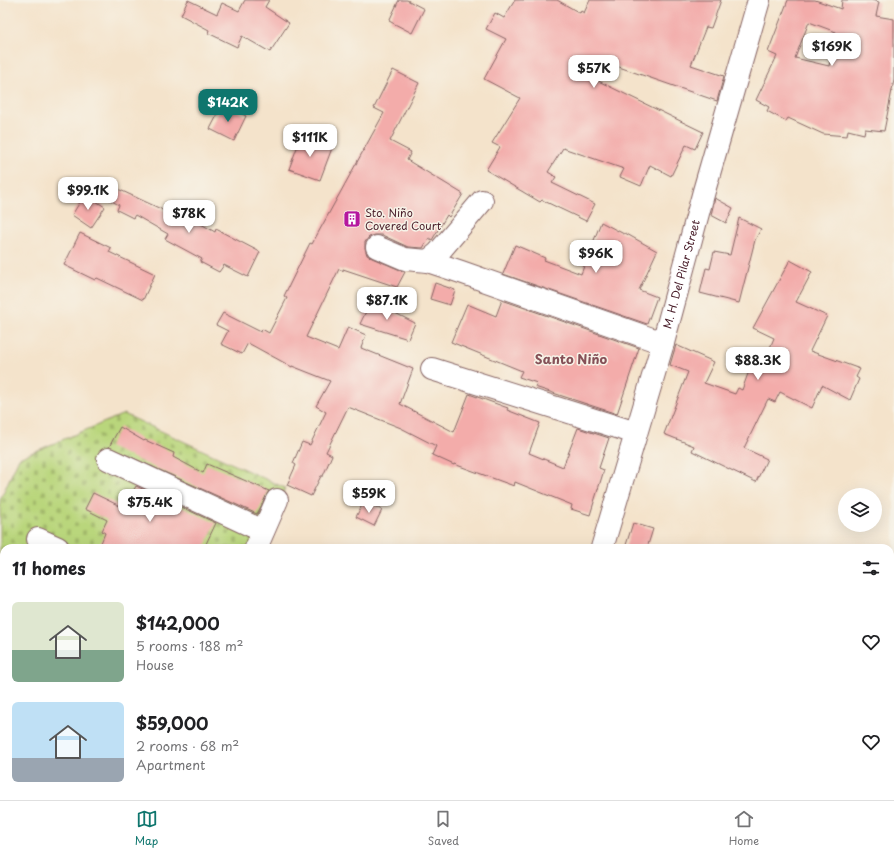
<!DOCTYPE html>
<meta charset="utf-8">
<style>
body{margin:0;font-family:"Playpen Sans",sans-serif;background:#f6f6f6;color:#202124;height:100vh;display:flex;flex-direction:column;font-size:15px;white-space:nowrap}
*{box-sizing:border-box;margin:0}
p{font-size:13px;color:#757577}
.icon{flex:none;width:22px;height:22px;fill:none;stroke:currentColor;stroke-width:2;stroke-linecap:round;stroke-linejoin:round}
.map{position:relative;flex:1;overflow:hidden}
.sheet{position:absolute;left:0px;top:544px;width:894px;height:256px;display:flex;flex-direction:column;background:#fff;border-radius:12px 12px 0 0;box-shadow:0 4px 16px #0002}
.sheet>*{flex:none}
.buttons{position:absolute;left:838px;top:488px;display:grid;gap:8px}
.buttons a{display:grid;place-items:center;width:44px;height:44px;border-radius:50%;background:#fff;box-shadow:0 4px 16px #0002;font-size:20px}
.price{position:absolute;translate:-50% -34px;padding:0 9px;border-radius:8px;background:#fff;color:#222;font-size:13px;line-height:26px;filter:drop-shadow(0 1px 2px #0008)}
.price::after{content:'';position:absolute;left:50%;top:24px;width:12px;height:9px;margin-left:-6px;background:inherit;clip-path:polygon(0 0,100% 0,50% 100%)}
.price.active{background:#0f766e;color:#fff}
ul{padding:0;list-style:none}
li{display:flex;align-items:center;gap:12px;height:100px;padding:0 12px}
li span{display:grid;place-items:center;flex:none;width:112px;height:80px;border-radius:6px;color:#555}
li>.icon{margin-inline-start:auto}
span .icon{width:48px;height:48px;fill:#fffc;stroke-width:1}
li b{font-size:17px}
h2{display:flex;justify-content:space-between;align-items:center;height:48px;padding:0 12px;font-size:17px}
.dock{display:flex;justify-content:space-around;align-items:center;height:56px;border-top:1px solid #e0e0e0;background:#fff;font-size:11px;color:#757577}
.dock a{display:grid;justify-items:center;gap:2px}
.dock .active{color:#0f766e}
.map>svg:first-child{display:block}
.cemetery{fill:url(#cemetery-stones);stroke:#827a54}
.building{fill:#f3acaa;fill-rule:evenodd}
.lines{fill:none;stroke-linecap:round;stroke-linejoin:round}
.minor-casing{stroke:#866463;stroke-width:24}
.major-casing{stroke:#866463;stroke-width:24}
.minor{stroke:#fff;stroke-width:22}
.major{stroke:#fff;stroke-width:22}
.labels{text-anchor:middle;stroke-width:3;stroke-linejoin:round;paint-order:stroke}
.poi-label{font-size:11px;fill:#4a1f2b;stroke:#f7f3e8;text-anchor:start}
.street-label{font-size:11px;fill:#4a1f2b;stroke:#f7f3e8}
.quarter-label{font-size:13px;font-weight:bold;fill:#855057;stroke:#f7f3e8}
</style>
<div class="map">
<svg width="894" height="800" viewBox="0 0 894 800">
<defs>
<pattern id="cemetery-stones" width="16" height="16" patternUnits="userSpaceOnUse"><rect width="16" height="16" fill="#b9d67c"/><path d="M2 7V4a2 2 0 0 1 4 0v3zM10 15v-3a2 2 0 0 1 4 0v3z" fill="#a1b76b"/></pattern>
</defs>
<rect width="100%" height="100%" fill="#f7f3e8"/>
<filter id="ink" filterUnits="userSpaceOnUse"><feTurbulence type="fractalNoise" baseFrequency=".025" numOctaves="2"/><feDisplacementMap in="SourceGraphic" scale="8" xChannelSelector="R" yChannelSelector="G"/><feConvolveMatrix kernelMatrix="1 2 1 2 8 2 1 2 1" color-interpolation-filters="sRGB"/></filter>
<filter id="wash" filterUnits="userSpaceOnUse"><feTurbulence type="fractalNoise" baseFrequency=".012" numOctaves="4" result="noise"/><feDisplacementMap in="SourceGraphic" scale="16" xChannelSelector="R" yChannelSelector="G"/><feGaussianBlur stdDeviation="0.9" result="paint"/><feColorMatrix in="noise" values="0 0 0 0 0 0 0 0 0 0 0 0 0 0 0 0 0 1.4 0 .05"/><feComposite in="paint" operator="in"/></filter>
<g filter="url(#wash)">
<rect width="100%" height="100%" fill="#f4e3cb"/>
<path class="cemetery" d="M 124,414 L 285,488 L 260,548 L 4,548 L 4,796 L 151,796 L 150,800 L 0,800 L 0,500 L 19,458 Z"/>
<g id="blocks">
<path class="building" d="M 188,0 L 217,14 L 222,3 L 239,11 L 245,0 L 269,0 L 265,7 L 289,23 L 270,52 L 242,36 L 237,47 L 208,33 L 209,30 L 181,15 Z
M 399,0 L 407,0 L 424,9 L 412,33 L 389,21 Z
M 515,0 L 557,0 L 580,13 L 581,11 L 584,13 L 590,0 L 721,0 L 711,28 L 706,27 L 691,65 L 724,76 L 717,101 L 593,58 L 586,75 L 703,132 L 695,149 L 686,145 L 671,176 L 650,165 L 641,186 L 620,177 L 624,169 L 563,148 L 548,172 L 556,177 L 552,183 L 595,204 L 586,221 L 542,200 L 540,202 L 486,170 L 500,147 L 492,143 L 520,98 L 484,79 L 506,39 L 486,29 L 495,13 L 504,18 Z
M 788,0 L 815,0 L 841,9 L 842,0 L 871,0 L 879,2 L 876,16 L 894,19 L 894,80 L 884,131 L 865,129 L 864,134 L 848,130 L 847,136 L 823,134 L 788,118 L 786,121 L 767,111 L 769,107 L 756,100 L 777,56 L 768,52 ZM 809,22 L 836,32 L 829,66 L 795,58 Z
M 393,70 L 419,83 L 390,141 L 411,152 L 407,160 L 463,194 L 449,217 L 447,215 L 432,240 L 429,238 L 423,248 L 408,247 L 382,235 L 375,235 L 369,237 L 365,242 L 365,248 L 367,255 L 372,258 L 405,272 L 397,287 L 343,269 L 343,271 L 339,269 L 306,337 L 338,350 L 348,327 L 366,335 L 361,348 L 413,369 L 400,404 L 454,432 L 469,394 L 508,408 L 507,410 L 540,423 L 529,453 L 563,467 L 578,428 L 609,438 L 599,468 L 604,470 L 590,515 L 571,509 L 572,505 L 515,482 L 514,486 L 454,464 L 454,465 L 432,455 L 436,446 L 401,428 L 348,407 L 326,452 L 332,455 L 323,476 L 321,476 L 311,496 L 287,485 L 296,465 L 293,463 L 302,442 L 310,445 L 326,412 L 316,406 L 330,381 L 292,366 L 292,367 L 248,343 L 242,354 L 221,344 L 228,331 L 216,325 L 223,313 L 261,332 L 262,329 L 269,333 L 287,298 L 284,296 L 310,243 L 312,244 L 384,113 L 374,108 Z
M 223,104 L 246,116 L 234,141 L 210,129 Z
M 301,137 L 332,148 L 320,180 L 289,169 Z
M 105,183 L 161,209 L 176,218 L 180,212 L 215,232 L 216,229 L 260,252 L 248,277 L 224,265 L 219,272 L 200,262 L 202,259 L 165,239 L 168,234 L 135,215 L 133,218 L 117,210 L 119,205 L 99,194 Z
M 85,194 L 105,207 L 91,228 L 72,215 Z
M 715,198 L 733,208 L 726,223 L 711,215 Z
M 739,218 L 761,229 L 755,240 L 739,303 L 700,293 L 706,268 L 710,269 L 714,252 L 730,255 Z
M 601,222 L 624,234 L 625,233 L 657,251 L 639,290 L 657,297 L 647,324 L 503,274 L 515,245 L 545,258 L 544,260 L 581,274 Z
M 80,233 L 111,248 L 109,252 L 155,274 L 143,300 L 97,278 L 95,280 L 64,265 Z
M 790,260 L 812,272 L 796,302 L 827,316 L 810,351 L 860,369 L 856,377 L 859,379 L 850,400 L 822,385 L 812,408 L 780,392 L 775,402 L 768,399 L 744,448 L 767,459 L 756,482 L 692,451 L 694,446 L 664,434 L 688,372 L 670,365 L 676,345 L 714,362 L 704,383 L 735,394 L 738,388 L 742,390 L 749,371 L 759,375 L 774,338 L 753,328 Z
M 435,283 L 455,290 L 450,305 L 430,299 Z
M 502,300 L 639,348 L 617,414 L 535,387 L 537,383 L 519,377 L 522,371 L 451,342 L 467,304 L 496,316 Z
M 371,301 L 415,323 L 408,339 L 360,324 Z
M 120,427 L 144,441 L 145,440 L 174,453 L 173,457 L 203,473 L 207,464 L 269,491 L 257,514 L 109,447 Z
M 136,486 L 216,523 L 204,548 L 99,548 L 105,533 L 102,531 L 107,520 L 85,509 L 93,493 L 124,508 Z
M 364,501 L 382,510 L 374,526 L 356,517 Z
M 633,523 L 653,529 L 647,548 L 625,548 Z"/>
</g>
</g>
<g filter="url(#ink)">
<use href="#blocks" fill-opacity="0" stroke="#866463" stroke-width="1"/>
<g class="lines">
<g class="minor-casing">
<g id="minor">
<path d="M 377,247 L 405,259 L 428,261 L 461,272 L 663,343"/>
<path d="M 428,261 L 438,253 L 482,201"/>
<path d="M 432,369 L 636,433"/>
<path d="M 108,459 L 263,531"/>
<path d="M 38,539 L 58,548"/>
<path d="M 256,548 L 277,500"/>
<path id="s1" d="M 602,548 L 663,343 L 704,191 L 759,0"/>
<path d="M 0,685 L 4,687"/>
<path d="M 220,796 L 226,800"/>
<path d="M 154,800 L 156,796"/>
<path d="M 523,800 L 525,796"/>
</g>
</g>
<g class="major-casing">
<path id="major" d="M 890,763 L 894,746
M 881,800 L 882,796"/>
</g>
<use href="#minor" class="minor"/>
<use href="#major" class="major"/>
</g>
</g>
<defs>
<g id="building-square" transform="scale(0.9)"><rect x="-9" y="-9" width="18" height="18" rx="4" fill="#b5179e" stroke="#f7f3e8"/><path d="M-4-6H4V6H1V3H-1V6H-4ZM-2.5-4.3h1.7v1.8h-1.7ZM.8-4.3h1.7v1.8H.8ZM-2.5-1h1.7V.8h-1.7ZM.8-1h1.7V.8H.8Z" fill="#fff"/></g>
</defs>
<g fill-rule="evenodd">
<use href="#building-square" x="352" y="219"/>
</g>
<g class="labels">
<g class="poi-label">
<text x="365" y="217">Sto. Niño<tspan x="365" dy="13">Covered Court</tspan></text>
</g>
<g class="street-label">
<text dy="4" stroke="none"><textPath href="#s1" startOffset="285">M. H. Del Pilar Street</textPath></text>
</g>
<g class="quarter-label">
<text x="571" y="364">Santo Niño</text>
</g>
</g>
</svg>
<div class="buttons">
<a><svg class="icon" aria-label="layers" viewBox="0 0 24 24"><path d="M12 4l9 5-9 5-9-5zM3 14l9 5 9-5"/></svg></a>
</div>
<b class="price" style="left:832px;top:67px">$169K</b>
<b class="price" style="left:594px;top:89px">$57K</b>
<b class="price active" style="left:228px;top:123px">$142K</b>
<b class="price" style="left:310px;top:158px">$111K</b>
<b class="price" style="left:88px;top:211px">$99.1K</b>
<b class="price" style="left:189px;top:234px">$78K</b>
<b class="price" style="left:596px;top:274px">$96K</b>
<b class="price" style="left:387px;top:321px">$87.1K</b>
<b class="price" style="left:758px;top:381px">$88.3K</b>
<b class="price" style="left:369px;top:514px">$59K</b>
<b class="price" style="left:150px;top:523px">$75.4K</b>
<section class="sheet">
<h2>11 homes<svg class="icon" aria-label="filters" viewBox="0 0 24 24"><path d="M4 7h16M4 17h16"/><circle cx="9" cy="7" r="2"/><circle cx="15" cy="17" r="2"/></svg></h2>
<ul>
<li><span style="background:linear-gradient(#dfe7d0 60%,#7fa58c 0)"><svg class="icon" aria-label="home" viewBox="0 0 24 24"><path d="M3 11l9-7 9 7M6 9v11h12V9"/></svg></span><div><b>$142,000</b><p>5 rooms · 188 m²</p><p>House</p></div><svg class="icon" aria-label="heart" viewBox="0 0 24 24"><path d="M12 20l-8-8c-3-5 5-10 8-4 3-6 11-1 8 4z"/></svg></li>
<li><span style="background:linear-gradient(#bfe0f5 70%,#9aa5b1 0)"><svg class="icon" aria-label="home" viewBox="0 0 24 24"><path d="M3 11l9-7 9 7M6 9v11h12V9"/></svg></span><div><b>$59,000</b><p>2 rooms · 68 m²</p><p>Apartment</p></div><svg class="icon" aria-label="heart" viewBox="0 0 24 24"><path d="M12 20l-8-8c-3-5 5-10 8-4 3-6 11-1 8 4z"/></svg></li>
</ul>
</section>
</div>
<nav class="dock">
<a class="active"><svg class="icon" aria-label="map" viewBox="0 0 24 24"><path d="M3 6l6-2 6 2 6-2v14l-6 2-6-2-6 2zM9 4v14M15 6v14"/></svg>Map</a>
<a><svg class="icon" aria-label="saved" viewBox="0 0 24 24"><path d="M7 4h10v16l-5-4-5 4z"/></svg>Saved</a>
<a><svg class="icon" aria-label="home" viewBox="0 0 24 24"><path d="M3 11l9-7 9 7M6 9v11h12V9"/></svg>Home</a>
</nav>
